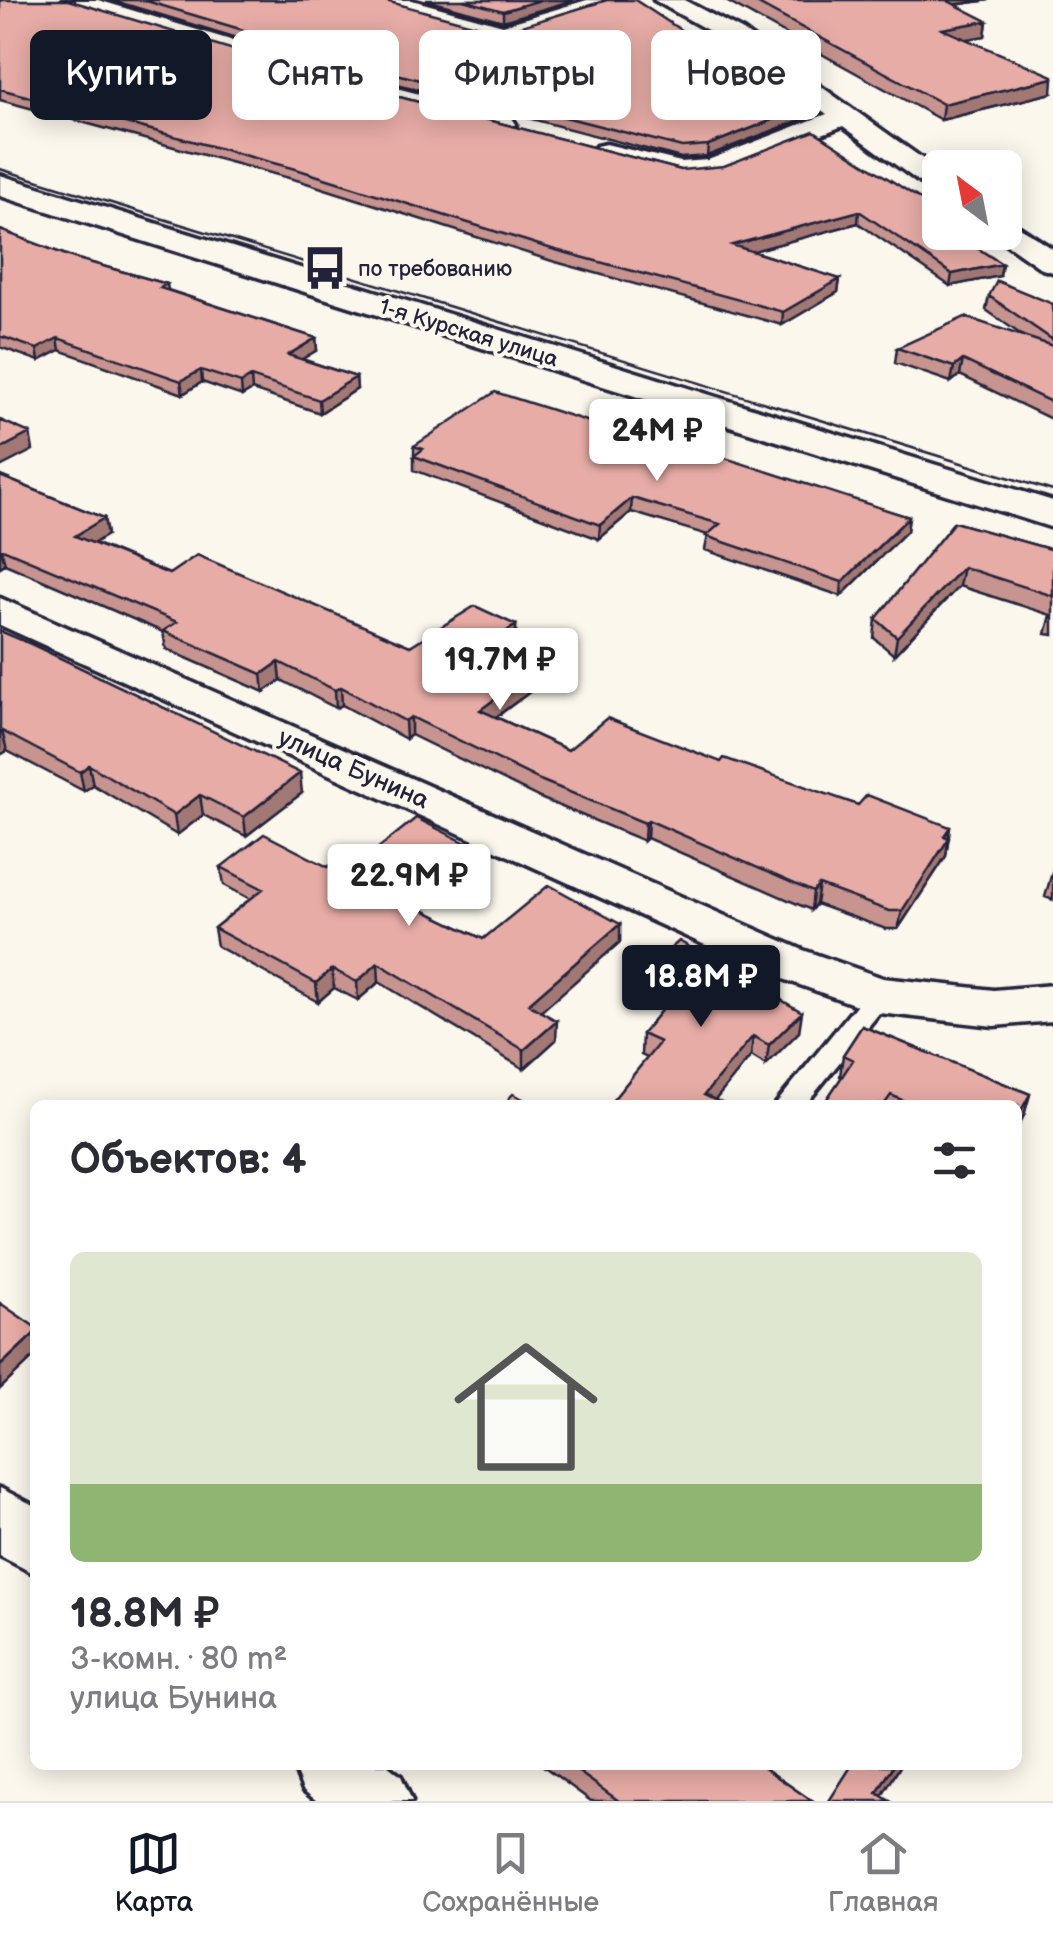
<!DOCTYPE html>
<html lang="ru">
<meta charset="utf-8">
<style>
body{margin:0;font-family:"Balsamiq Sans",sans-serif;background:#f2f2f3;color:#2b2b33;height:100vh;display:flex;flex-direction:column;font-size:38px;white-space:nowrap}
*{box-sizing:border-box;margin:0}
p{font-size:32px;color:#7c7c81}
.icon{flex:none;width:55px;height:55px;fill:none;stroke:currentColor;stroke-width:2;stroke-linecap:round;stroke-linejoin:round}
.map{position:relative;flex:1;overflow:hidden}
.panel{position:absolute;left:30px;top:1100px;width:992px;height:670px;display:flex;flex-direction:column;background:#fff;border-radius:15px;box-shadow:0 5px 25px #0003}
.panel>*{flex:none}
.hud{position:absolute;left:30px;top:30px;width:995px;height:90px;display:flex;gap:20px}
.needle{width:65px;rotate:328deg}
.tools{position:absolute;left:922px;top:150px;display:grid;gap:20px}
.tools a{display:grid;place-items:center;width:100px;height:100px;border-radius:15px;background:#fff;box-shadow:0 5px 25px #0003;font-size:50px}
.price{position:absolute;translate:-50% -85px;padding:0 22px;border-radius:10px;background:#fff;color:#222;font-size:32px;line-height:65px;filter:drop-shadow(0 2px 5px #0008)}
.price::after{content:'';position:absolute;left:50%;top:60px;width:30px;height:22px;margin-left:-15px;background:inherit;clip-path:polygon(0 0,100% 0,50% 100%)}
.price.current{background:#111827;color:#fff}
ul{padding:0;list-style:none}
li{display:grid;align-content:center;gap:20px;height:530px;padding:0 40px}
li+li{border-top:2px solid #e1e1e2}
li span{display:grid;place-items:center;height:310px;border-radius:15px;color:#555}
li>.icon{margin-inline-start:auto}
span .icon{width:180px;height:180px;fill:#fffc;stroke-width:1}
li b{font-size:42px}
h2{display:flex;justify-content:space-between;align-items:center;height:120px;padding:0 40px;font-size:42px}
.pill{padding:0 35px;border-radius:15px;background:#fff;box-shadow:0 5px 25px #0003;font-size:35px;line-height:90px}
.pill.current{background:#111827;color:#fff}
.dock{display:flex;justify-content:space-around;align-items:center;height:140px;border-top:2px solid #e1e1e2;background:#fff;font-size:28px;color:#7c7c81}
.dock a{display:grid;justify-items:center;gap:5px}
.dock .current{color:#111827}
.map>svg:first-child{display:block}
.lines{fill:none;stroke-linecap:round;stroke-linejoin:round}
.lane-casing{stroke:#22223b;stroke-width:7}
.street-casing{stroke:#22223b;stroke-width:7}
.secondary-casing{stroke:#22223b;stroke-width:7}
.lane{fill:#fbf7ec;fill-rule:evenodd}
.street{fill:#fbf7ec;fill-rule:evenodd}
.secondary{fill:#fbf7ec;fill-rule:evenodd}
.tram{stroke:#22223b;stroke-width:2.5}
.wall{fill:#c7948f;stroke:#22223b;stroke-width:2.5}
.shaded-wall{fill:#a27874;stroke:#22223b;stroke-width:2.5}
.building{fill:#e7aca6;stroke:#22223b;stroke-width:2.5}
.labels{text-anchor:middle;stroke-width:8;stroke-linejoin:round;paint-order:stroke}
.far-poi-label{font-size:22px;fill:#22223b;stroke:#fbf7ec;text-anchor:start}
.far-street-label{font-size:22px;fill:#22223b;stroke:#fbf7ec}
.street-label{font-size:25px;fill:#22223b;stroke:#fbf7ec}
</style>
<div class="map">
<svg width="1053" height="1801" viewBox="0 0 1053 1801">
<rect width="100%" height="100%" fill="#fbf7ec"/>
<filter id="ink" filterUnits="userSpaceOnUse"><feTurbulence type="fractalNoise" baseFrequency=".01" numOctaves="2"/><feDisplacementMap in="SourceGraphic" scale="20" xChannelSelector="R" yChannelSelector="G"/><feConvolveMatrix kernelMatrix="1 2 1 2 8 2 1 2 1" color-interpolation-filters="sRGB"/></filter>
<g filter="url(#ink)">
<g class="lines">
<g class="lane-casing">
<path id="lane" d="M 879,986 L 888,988 L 892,995 L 888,1002 L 805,1105 L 775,1105 L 870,988 Z"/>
</g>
<g class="street-casing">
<path id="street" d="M 62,0 L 98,0 L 350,76 L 512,118 L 516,124 L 503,132 L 332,86 L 66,5 Z
M 374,0 L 412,0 L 503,25 L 587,0 L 624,0 L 620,5 L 503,39 L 378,5 Z
M 654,0 L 684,0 L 743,31 L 940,171 L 940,192 L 930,190 L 843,126 L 712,176 L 681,178 L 596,158 L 592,152 L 596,146 L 606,144 L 681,162 L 708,160 L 827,114 L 727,41 Z
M 1005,221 L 1015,224 L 1053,249 L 1053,272 L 1042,269 L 995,236 L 992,232 L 1005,232 Z
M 0,598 L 803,950 L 883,978 L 994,990 L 1053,985 L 1053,1021 L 994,1026 L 879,1013 L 769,974 L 0,625 Z
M 0,1488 L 35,1506 L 35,1574 L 0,1556 Z
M 293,1765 L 387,1765 L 401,1776 L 412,1801 L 317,1801 L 303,1790 Z"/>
</g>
<g class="secondary-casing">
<path id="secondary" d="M 0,175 L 1053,501 L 1053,528 L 0,196 Z"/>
</g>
<use href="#lane" class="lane"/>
<use href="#street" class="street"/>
<use href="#secondary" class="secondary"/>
<path class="tram" d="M 0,169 L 1053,491"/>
</g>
<path class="wall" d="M 0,0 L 330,79 L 681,170 L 933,213 L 976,241 L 975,246 L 1000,276 L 950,286 L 858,223 L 752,251 L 840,279 L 838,292 L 782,325 L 552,261 L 300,181 L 0,100 Z
M 111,0 L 382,0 L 800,120 L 707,156 L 681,158 L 351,72 Z
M 426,0 L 574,0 L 503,21 Z
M 724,0 L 989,0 L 955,5 L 987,21 L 985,36 L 966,39 L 1052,93 L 941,120 Z
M 0,230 L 74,258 L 167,284 L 168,290 L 316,338 L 317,350 L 302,359 L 356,377 L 357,389 L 320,413 L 252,390 L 242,396 L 202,382 L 183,394 L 60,350 L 39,361 L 0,347 Z
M 989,296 L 1053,304 L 1053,420 L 960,375 L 951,382 L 895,363 L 897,348 L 1023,336 L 986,310 Z
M 612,429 L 909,517 L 907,531 L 841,596 L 705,550 L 708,535 L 631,512 L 599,539 L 414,470 L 414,446 Z
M 0,476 L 104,518 L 107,535 L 94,543 L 169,574 L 410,646 L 516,625 L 516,642 L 508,648 L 543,664 L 543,682 L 496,717 L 568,750 L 721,762 L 858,805 L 950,827 L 946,856 L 898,929 L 886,929 L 816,904 L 811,910 L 647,838 L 644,841 L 540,798 L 411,735 L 406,739 L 342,705 L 336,708 L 281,680 L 264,692 L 166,649 L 163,632 L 5,564 L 0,567 Z
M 954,522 L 1053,550 L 1053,635 L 1046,634 L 1051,615 L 959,586 L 894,655 L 874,638 L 876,619 Z
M 0,631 L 302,793 L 246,836 L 203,815 L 177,835 L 93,785 L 84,791 L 7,751 L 0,755 Z
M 366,858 L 466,861 L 414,906 L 483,939 L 620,924 L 620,942 L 540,1011 L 556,1040 L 524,1069 L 379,982 L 358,1000 L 334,988 L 318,1002 L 217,946 L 214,928 L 250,899 L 224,885 L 221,867 L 328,867 Z
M 1053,869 L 1053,900 L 1045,897 Z
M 648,969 L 799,1032 L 766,1065 L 751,1056 L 715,1100 L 609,1105 L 647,1058 L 641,1055 L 642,1034 L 669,1001 L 647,989 Z
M 862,1026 L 1030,1094 L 1024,1115 L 1018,1127 L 1018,1105 L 823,1105 L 842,1077 L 840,1076 L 843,1055 Z
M 542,1765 L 760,1765 L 812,1801 L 591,1801 Z"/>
<path class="shaded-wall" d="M 540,0 L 574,0 L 503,21 L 503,11 Z
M 931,0 L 989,0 L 930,8 Z
M 987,21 L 985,36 L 940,44 L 942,29 Z
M 1053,78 L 1052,93 L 941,120 L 943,104 Z
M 801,109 L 800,120 L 707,156 L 708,145 Z
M 859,211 L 858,223 L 731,257 L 732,245 Z
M 1002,264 L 1000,276 L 950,286 L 952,274 Z
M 840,279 L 838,292 L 782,325 L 783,312 Z
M 58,338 L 60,350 L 39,361 L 37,349 Z
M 316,338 L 317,350 L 289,367 L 288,355 Z
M 963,360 L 960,375 L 951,382 L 954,367 Z
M 201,370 L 202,382 L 183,394 L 181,381 Z
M 251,377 L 252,390 L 242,396 L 241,383 Z
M 356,377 L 357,389 L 320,413 L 319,400 Z
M 30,433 L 33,450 L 0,467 L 0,449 Z
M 632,498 L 631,512 L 599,539 L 600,525 Z
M 909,517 L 907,531 L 841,596 L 842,582 Z
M 104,518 L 107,535 L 78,553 L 75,536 Z
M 1,547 L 5,564 L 0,567 L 0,548 Z
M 963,567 L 959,586 L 894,655 L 897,637 Z
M 516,625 L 516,642 L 493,658 L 493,640 Z
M 279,662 L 281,680 L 264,692 L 262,674 Z
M 543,664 L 543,682 L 481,728 L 480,710 Z
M 341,687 L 342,705 L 336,708 L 335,690 Z
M 411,717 L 411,735 L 406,739 L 405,721 Z
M 2,731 L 7,751 L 0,755 L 0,733 Z
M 89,765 L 93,785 L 84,791 L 80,772 Z
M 300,773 L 302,793 L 246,836 L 244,817 Z
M 200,795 L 203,815 L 177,835 L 174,815 Z
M 648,820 L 647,838 L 644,841 L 645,823 Z
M 950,827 L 946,856 L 898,929 L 902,911 Z
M 466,843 L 466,861 L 401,917 L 400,899 Z
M 819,885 L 816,904 L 811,910 L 813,892 Z
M 620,924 L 620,942 L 528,1023 L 528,1004 Z
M 378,963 L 379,982 L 358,1000 L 357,982 Z
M 332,969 L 334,988 L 318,1002 L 316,983 Z
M 802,1012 L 799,1032 L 766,1065 L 769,1045 Z
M 557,1021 L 556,1040 L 524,1069 L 524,1050 Z
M 753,1036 L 751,1056 L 711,1105 L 704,1095 Z
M 1030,1094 L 1024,1115 L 1018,1127 L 1018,1116 Z
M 35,1333 L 35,1356 L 0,1389 L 0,1366 Z
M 894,1765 L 901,1765 L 879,1801 L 877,1793 Z"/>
<path class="building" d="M 0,0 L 68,0 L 330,79 L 681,170 L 724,166 L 814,131 L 934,208 L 927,209 L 940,218 L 940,232 L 963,232 L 976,241 L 968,242 L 1002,264 L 952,274 L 859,211 L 732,245 L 840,279 L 783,312 L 552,249 L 299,170 L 0,89 Z
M 143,0 L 382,0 L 502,32 L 607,0 L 635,0 L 801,109 L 708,145 L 682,147 L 350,62 Z
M 463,0 L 540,0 L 503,11 Z
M 751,0 L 946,0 L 987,21 L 942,29 L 1053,76 L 1053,78 L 943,104 Z
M 0,230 L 74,258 L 167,284 L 160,288 L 316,338 L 288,355 L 356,377 L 319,400 L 251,377 L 241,383 L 201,370 L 181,381 L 58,338 L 37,349 L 0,336 Z
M 997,281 L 1053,304 L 1053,340 L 989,296 Z
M 965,317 L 1053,346 L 1053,403 L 963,360 L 954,367 L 897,348 Z
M 495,392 L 612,429 L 668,444 L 672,441 L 909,517 L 842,582 L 706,536 L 720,524 L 632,498 L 600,525 L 414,456 L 423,449 L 414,446 Z
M 0,420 L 30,433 L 0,449 Z
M 0,476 L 104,518 L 75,536 L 169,574 L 197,555 L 410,646 L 475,606 L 516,625 L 493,640 L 543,664 L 480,710 L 568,750 L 607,718 L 721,762 L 724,758 L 858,805 L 867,795 L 950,827 L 944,836 L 949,838 L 902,911 L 889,911 L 819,885 L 813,892 L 648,820 L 645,823 L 540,780 L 411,717 L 405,721 L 341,687 L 335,690 L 279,662 L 262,674 L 163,631 L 177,622 L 0,548 Z
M 954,522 L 1053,550 L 1053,596 L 963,567 L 897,637 L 876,619 Z
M 0,631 L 31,644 L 300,773 L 244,817 L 200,795 L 174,815 L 89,765 L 80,772 L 2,731 L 0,733 Z
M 416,818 L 466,843 L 400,899 L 483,939 L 549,885 L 620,924 L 528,1004 L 557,1021 L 524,1050 L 378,963 L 357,982 L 332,969 L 316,983 L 214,928 L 263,889 L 221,867 L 264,834 L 328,867 L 350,850 L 366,858 Z
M 679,941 L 802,1012 L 769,1045 L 753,1036 L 704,1095 L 726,1105 L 609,1105 L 660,1042 L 642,1034 L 681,986 L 648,969 Z
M 862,1026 L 1030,1094 L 1018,1116 L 1018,1105 L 913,1105 L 891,1095 L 884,1105 L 823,1105 L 853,1060 L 843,1055 Z
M 513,1094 L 535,1105 L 503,1105 Z
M 0,1303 L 35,1327 L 35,1333 L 0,1366 Z
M 569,1765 L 760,1765 L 812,1801 L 619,1801 Z
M 852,1765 L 894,1765 L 877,1793 L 890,1801 L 829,1801 Z"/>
</g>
<defs>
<g id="bus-bare" transform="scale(3.45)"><path d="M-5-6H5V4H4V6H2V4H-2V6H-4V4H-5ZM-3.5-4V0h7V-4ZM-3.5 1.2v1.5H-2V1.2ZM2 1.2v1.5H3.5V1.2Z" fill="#22223b" stroke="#fbf7ec" stroke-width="2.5" paint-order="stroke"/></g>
</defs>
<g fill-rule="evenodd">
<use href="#bus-bare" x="325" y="268"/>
</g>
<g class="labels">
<g class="far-poi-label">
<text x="358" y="276">по требованию</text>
</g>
<g class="far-street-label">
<text transform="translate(469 332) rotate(17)" y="8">1-я Курская улица</text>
</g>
<g class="street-label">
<text transform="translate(354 768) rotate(24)" y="9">улица Бунина</text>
</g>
</g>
</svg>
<div class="tools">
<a><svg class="needle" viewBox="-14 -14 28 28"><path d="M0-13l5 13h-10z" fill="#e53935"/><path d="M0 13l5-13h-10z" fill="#7c7c81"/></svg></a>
</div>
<b class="price" style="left:657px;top:484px">24M ₽</b>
<b class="price" style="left:500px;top:713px">19.7M ₽</b>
<b class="price" style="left:409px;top:929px">22.9M ₽</b>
<b class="price current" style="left:701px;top:1030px">18.8M ₽</b>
<div class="hud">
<a class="pill current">Купить</a>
<a class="pill">Снять</a>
<a class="pill">Фильтры</a>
<a class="pill">Новое</a>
</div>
<section class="panel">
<h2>Объектов: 4<svg class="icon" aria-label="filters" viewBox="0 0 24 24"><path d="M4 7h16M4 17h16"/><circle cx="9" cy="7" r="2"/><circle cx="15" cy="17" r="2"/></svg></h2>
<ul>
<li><span style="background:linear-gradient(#dfe7d0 75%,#8fb573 0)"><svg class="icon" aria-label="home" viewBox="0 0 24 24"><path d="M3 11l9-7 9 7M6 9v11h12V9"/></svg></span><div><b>18.8M ₽</b><p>3-комн. · 80 m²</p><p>улица Бунина</p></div></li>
</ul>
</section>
</div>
<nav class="dock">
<a class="current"><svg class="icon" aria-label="map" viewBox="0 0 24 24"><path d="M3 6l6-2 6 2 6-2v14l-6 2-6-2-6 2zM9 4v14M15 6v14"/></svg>Карта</a>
<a><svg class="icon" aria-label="saved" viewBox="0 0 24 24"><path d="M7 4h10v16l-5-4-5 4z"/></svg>Сохранённые</a>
<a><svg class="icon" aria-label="home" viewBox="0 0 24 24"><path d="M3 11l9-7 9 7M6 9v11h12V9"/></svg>Главная</a>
</nav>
